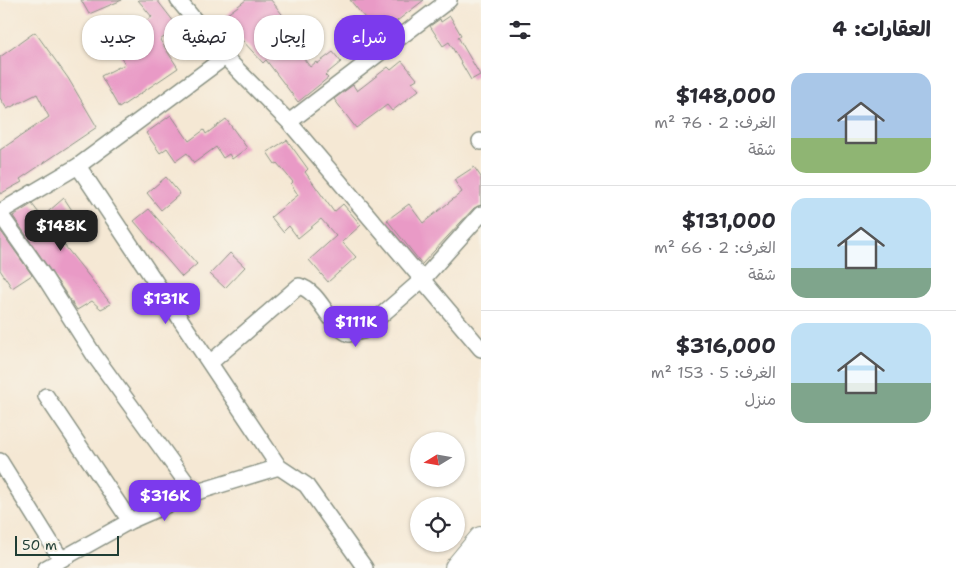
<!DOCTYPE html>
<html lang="ar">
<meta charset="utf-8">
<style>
body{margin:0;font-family:"Shantell Sans","Playpen Sans Arabic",sans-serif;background:#f2f2f3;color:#2b2b33;direction:rtl;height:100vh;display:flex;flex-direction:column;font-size:19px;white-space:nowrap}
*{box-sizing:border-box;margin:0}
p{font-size:16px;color:#7c7c81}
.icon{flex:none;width:28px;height:28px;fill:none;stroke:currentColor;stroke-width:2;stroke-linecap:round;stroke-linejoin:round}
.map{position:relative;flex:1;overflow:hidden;direction:ltr}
.sheet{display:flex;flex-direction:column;background:#fff;width:475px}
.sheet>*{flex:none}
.hud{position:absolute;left:15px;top:15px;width:390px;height:45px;direction:rtl;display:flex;gap:10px}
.needle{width:32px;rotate:259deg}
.tools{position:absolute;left:410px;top:432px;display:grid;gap:10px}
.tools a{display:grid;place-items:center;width:55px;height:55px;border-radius:50%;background:#fff;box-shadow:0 1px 4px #0004;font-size:25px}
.scale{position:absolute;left:15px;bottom:12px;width:104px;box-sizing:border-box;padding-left:5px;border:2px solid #1f3d34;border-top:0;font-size:14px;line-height:18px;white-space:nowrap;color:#1f3d34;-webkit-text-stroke:4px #f7f3e8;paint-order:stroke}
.price{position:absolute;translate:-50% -42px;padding:0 11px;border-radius:10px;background:#7c3aed;color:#fff;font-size:16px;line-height:32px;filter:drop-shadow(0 1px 2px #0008)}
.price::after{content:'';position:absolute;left:50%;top:30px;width:15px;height:11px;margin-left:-8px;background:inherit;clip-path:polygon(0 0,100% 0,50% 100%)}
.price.on{background:#222;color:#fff}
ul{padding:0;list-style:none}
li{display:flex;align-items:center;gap:15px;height:125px;padding:0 25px}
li+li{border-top:1px solid #e1e1e2}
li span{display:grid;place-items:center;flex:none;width:140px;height:100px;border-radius:15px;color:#555}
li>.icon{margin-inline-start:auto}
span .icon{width:60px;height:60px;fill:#fffc;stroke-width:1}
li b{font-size:21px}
h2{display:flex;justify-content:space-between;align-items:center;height:60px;padding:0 25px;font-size:21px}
.tag{padding:0 18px;border-radius:20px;background:#fff;box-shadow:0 1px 4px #0004;font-size:18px;line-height:45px}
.tag.on{background:#7c3aed;color:#fff}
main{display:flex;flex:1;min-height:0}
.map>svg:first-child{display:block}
.building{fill:#e99ac6}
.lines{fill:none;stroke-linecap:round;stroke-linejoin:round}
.street-casing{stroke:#8a9284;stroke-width:18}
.primary-casing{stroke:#8a9284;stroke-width:26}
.street{stroke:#fff;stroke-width:15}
.primary{stroke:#fff;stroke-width:24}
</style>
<main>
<section class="sheet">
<h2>العقارات: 4<svg class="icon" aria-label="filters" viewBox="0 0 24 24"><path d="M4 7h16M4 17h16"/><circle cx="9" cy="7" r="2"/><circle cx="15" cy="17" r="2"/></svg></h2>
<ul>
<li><span style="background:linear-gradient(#a9c7e8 65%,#8fb573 0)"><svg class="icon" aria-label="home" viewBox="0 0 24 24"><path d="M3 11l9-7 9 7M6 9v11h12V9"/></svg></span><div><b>$148,000</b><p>الغرف: 2 · 76 m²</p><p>شقة</p></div></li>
<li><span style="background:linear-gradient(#bfe0f5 70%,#7fa58c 0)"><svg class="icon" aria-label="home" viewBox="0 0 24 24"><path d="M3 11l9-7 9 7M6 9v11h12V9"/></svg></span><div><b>$131,000</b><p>الغرف: 2 · 66 m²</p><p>شقة</p></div></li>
<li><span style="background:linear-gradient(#bfe0f5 60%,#7fa58c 0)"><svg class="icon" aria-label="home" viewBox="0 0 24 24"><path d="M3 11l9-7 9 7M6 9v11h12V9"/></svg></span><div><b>$316,000</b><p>الغرف: 5 · 153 m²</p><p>منزل</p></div></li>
</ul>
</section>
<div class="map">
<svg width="481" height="568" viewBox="0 0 481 568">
<rect width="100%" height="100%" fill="#f7f3e8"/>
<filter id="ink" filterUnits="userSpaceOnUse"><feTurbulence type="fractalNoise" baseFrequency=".02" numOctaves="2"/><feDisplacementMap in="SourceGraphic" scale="10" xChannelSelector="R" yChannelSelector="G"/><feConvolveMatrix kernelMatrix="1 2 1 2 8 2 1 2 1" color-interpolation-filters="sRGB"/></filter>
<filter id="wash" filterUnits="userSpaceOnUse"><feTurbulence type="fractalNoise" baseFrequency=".0096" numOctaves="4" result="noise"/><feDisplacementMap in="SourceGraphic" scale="20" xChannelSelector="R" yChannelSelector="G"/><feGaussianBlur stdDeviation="1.12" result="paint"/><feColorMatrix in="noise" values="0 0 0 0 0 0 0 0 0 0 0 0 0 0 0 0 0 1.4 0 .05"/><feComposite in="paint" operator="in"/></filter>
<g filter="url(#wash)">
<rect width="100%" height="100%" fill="#f5e8d4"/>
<g id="blocks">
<path class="building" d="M 81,0 L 122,0 L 89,14 Z
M 138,0 L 157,0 L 178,27 L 160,40 L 178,68 L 119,108 L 101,76 L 125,64 L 111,40 L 152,17 Z
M 246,0 L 271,0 L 299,36 L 292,43 L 310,67 L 316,62 L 317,64 L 333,52 L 341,62 L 325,75 L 328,78 L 298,102 L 266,60 L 263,63 L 232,29 L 227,33 L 218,21 Z
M 350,0 L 424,0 L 379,35 Z
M 450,16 L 461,35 L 458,37 L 480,75 L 471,80 L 449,42 L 443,46 L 430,26 L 440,19 L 441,22 Z
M 35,32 L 68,78 L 97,127 L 20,179 L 22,182 L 0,194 L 0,150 L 49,117 L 37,94 L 7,109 L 0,98 L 0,57 Z
M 402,61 L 417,79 L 412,82 L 419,90 L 392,111 L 387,105 L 356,128 L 334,99 L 353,85 L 357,91 L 388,67 L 391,70 Z
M 171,115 L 189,141 L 204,130 L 206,134 L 226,119 L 247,148 L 232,159 L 229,154 L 223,158 L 216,147 L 194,163 L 187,153 L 176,161 L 167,148 L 160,153 L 146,133 Z
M 287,140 L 308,169 L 305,172 L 334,212 L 343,204 L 361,225 L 342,242 L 356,257 L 328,282 L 309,260 L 336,236 L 321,219 L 298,238 L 289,226 L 283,232 L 271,217 L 298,195 L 291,184 L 293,182 L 277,163 L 275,164 L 267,152 Z
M 474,167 L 481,177 L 481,205 L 474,208 L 422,264 L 387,220 L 409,204 L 423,223 L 462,192 L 454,180 Z
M 166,177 L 180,194 L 161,210 L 147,193 Z
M 64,198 L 83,227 L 61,241 L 111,304 L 101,309 L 92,301 L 77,310 L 13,216 L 32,204 L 42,217 Z
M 149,209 L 197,264 L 182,277 L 134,221 Z
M 0,230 L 32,275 L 12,288 L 0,270 Z
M 230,253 L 245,267 L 225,288 L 210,274 Z"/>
</g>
</g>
<g filter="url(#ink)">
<use href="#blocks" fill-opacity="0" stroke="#8a9284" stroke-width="1"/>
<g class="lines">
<g class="street-casing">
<path id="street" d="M 178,0 L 225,57 L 289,122 L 481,349
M 289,122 L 449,0
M 480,141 L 481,142
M 78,166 L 279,467 L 306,485 L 365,568
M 0,212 L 78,166 L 225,57
M 0,214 L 45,278 L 94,355 L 194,493
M 210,363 L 299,286 C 321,292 327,324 349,334 L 363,331 L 423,279 L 481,214
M 46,396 L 130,521
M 0,461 L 61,559
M 46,568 L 130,521 L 194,493 L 279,467"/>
</g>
<g class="primary-casing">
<path id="primary" d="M 457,568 L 481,539
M 481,568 L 481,567"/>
</g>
<use href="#street" class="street"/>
<use href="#primary" class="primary"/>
</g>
</g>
</svg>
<div class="tools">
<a><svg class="needle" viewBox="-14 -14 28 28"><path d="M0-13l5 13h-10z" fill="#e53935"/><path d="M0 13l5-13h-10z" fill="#7c7c81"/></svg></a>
<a><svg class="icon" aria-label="locate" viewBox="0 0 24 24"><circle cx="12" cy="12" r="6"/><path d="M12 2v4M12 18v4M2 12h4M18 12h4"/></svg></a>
</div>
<div class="scale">50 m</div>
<b class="price on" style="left:61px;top:252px">$148K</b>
<b class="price" style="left:166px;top:325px">$131K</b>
<b class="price" style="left:356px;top:348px">$111K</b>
<b class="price" style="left:165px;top:522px">$316K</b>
<div class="hud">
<a class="tag on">شراء</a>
<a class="tag">إيجار</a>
<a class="tag">تصفية</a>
<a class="tag">جديد</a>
</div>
</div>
</main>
